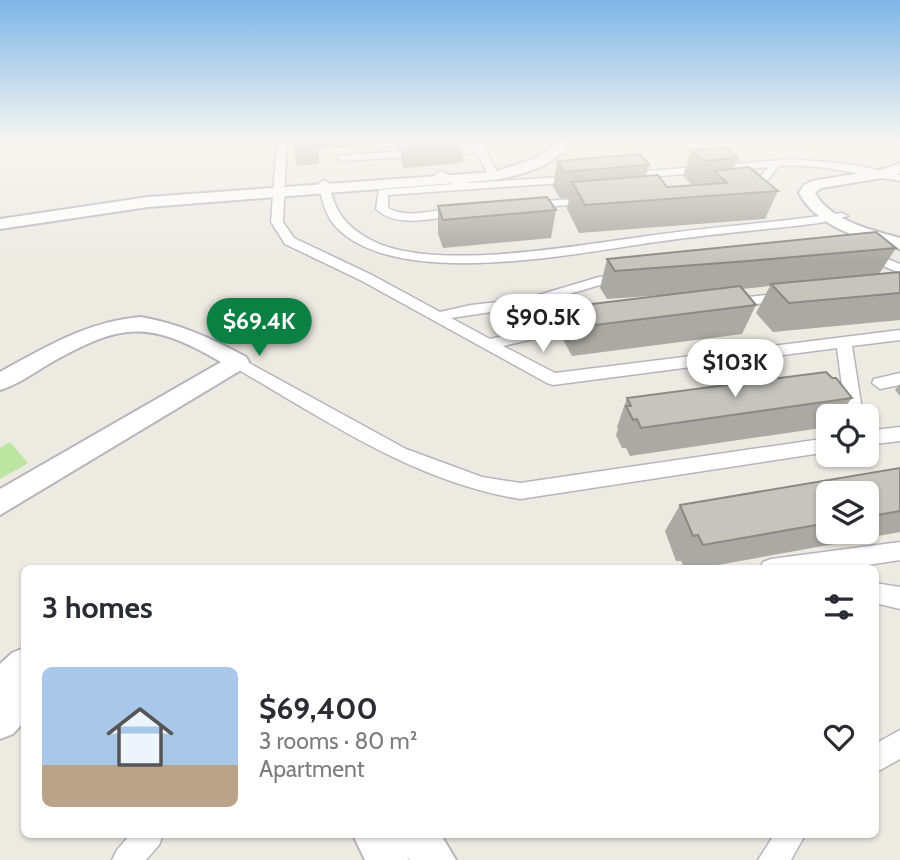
<!DOCTYPE html>
<meta charset="utf-8">
<style>
body{margin:0;font-family:Cabin,sans-serif;background:#f7f7f7;color:#2b2b33;height:100vh;display:flex;flex-direction:column;font-size:26px;white-space:nowrap}
*{box-sizing:border-box;margin:0}
p{font-size:23px;color:#7c7c81}
.icon{flex:none;width:38px;height:38px;fill:none;stroke:currentColor;stroke-width:2;stroke-linecap:round;stroke-linejoin:round}
.map{position:relative;flex:1;overflow:hidden}
.drawer{position:absolute;left:21px;top:565px;width:858px;height:273px;display:flex;flex-direction:column;background:#fff;border-radius:10px;box-shadow:0 2px 5px #0004}
.drawer>*{flex:none}
.fabs{position:absolute;left:816px;top:404px;display:grid;gap:14px}
.fabs a{display:grid;place-items:center;width:63px;height:63px;border-radius:10px;background:#fff;box-shadow:0 2px 5px #0004;font-size:35px}
.price{position:absolute;translate:-50% -60px;padding:0 16px;border-radius:24px;background:#fff;color:#222;font-size:23px;line-height:46px;filter:drop-shadow(0 2px 4px #0008)}
.price::after{content:'';position:absolute;left:50%;top:42px;width:21px;height:16px;margin-left:-10px;background:inherit;clip-path:polygon(0 0,100% 0,50% 100%)}
.price.on{background:#0b8043;color:#fff}
ul{padding:0;list-style:none}
li{display:flex;align-items:center;gap:21px;height:175px;padding:0 21px}
li+li{border-top:2px solid #e1e1e2}
li span{display:grid;place-items:center;flex:none;width:196px;height:140px;border-radius:10px;color:#555}
li>.icon{margin-inline-start:auto}
span .icon{width:84px;height:84px;fill:#fffc;stroke-width:1}
li b{font-size:30px}
h2{display:flex;justify-content:space-between;align-items:center;height:84px;padding:0 21px;font-size:30px}
.map>svg:first-child{display:block}
.pitch{fill:#bce5a1}
.lines{fill:none;stroke-linecap:round;stroke-linejoin:round}
.street-casing{stroke:#b5b5c0;stroke-width:3}
.secondary-casing{stroke:#b5b5c0;stroke-width:4}
.street{fill:#fff;fill-rule:evenodd}
.secondary{fill:#fff;fill-rule:evenodd}
.wall{fill:#aaa9a3;fill-rule:evenodd}
.shaded-wall{fill:#8b8984}
.building{fill:#c6c4bd;stroke:#8b8984;stroke-width:2}
</style>
<div class="map">
<svg width="900" height="860" viewBox="0 0 900 860">
<rect width="100%" height="100%" fill="#edeae2"/>
<path class="pitch" d="M 10,442 L 28,463 L 0,479 L 0,448 Z"/>
<g class="lines">
<g class="street-casing">
<path id="street" d="M 277,140 L 287,140 L 283,222 L 294,238 L 372,275 L 440,312 L 471,305 L 525,299 L 599,277 L 630,274 L 630,280 L 600,285 L 525,307 L 451,318 L 490,339 L 584,318 L 589,320 L 591,323 L 589,326 L 503,346 L 555,373 L 900,330 L 900,340 L 852,346 L 863,416 L 846,416 L 837,348 L 553,385 L 547,383 L 362,281 L 285,244 L 271,222 Z
M 472,140 L 481,142 L 499,176 L 498,178 L 490,178 L 477,153 L 341,161 L 336,158 L 341,155 L 474,147 Z
M 794,159 L 856,165 L 900,175 L 900,181 C 860,175 821,163 779,166 L 766,182 L 741,191 L 737,190 L 737,186 L 759,178 L 769,167 L 624,179 L 619,176 L 624,173 Z
M 440,171 L 468,183 L 575,176 L 580,179 L 575,182 L 388,195 L 388,208 C 412,221 438,206 463,210 L 463,214 L 459,215 C 433,218 398,229 376,209 L 379,190 L 453,184 L 436,176 L 435,174 Z
M 324,180 L 329,183 C 334,211 346,227 371,240 C 434,274 590,243 662,234 C 722,226 782,222 842,213 L 848,216 L 819,223 C 765,230 710,234 656,242 C 577,253 397,291 336,227 C 325,215 321,198 319,183 Z
M 592,198 L 598,201 L 596,203 L 529,208 L 523,205 L 529,202 Z
M 865,250 L 900,264 L 900,273 L 861,257 L 861,251 Z
M 785,293 L 790,294 L 790,300 L 730,307 L 723,303 L 730,299 Z
M 238,357 L 406,449 L 482,477 L 520,483 L 828,438 L 828,452 L 520,499 C 414,482 324,419 232,366 L 230,362 Z
M 900,373 L 900,385 L 880,389 L 872,383 L 874,379 Z
M 900,427 L 900,441 L 866,445 L 866,431 Z
M 900,542 L 900,560 L 841,569 L 760,569 L 763,562 L 771,559 Z
M 875,583 L 900,587 L 900,609 L 875,603 Z
M 900,730 L 900,759 L 875,773 L 875,744 Z
M 130,835 L 163,835 L 159,845 L 146,860 L 112,860 L 117,850 Z
M 774,835 L 805,835 L 791,860 L 758,860 Z"/>
</g>
<g class="secondary-casing">
<path id="secondary" d="M 559,140 L 573,140 C 554,167 525,174 494,180 L 148,207 L 0,229 L 0,219 L 148,197 L 494,172 L 539,157 Z
M 890,140 L 900,140 L 900,146 Z
M 900,163 L 900,173 L 894,176 L 821,188 L 815,193 C 830,221 872,230 900,238 L 900,249 C 864,240 818,228 799,193 L 804,185 L 812,181 L 885,169 Z
M 141,317 C 180,324 211,338 246,357 L 249,362 L 246,367 L 0,515 L 0,489 L 221,362 C 147,319 121,323 47,365 C 32,374 17,385 0,390 L 0,372 C 46,347 88,321 141,317 Z
M 24,648 L 24,722 L 13,734 L 0,739 L 0,664 L 12,653 Z
M 353,835 L 441,835 L 456,860 L 410,860 L 407,856 L 409,860 L 365,860 Z"/>
</g>
<use href="#street" class="street"/>
<use href="#secondary" class="secondary"/>
</g>
<path class="wall" d="M 292,140 L 365,140 L 366,145 L 318,149 L 319,164 L 297,166 Z
M 394,140 L 463,140 L 463,163 L 404,168 L 401,160 L 401,149 L 397,149 Z
M 691,150 L 738,158 L 734,169 L 778,191 L 765,219 L 579,233 L 567,209 L 569,198 L 560,198 L 553,187 L 557,161 L 649,165 L 646,176 L 667,187 L 692,185 L 683,176 Z
M 438,206 L 556,210 L 551,238 L 443,248 L 438,234 Z
M 896,248 L 879,274 L 900,293 L 900,320 L 773,332 L 756,313 L 770,286 L 742,289 L 756,305 L 742,334 L 572,356 L 561,336 L 567,307 L 665,295 L 607,299 L 600,288 L 607,259 Z
M 900,384 L 900,396 L 895,390 Z
M 627,398 L 852,398 L 838,416 L 828,416 L 828,427 L 630,456 L 626,448 L 622,448 L 616,435 L 618,429 L 617,427 Z
M 900,468 L 900,532 L 696,569 L 685,569 L 681,561 L 676,561 L 665,531 L 680,505 ZM 828,494 L 866,494 L 866,532 L 828,532 Z"/>
<path class="shaded-wall" d="M 315,140 L 365,140 L 366,145 L 318,149 L 319,164 Z"/>
<path class="building" d="M 402,140 L 432,140 L 403,142 Z
M 726,148 L 738,158 L 703,161 L 691,150 Z
M 640,154 L 649,165 L 564,172 L 557,161 Z
M 749,167 L 778,191 L 585,205 L 572,182 L 658,175 L 667,187 L 727,183 L 714,171 Z
M 547,197 L 556,210 L 443,220 L 438,206 Z
M 876,232 L 896,248 L 748,261 L 615,271 L 607,259 Z
M 900,272 L 900,293 L 789,303 L 771,284 Z
M 740,286 L 756,305 L 579,327 L 567,307 Z
M 826,372 L 832,378 L 836,378 L 852,398 L 641,428 L 637,419 L 633,420 L 626,406 L 631,406 L 627,398 Z
M 900,468 L 900,511 L 866,517 L 866,494 L 828,494 L 828,523 L 703,545 L 698,535 L 693,536 L 680,505 Z"/>
<linearGradient id="sky" x2="0" y2="1"><stop stop-color="#7eb6e7"/><stop offset="0.54" stop-color="#f7f6f2"/><stop offset="1" stop-color="#f7f6f2" stop-opacity="0"/></linearGradient>
<rect width="900" height="261" fill="url(#sky)"/>
</svg>
<div class="fabs">
<a><svg class="icon" aria-label="locate" viewBox="0 0 24 24"><circle cx="12" cy="12" r="6"/><path d="M12 2v4M12 18v4M2 12h4M18 12h4"/></svg></a>
<a><svg class="icon" aria-label="layers" viewBox="0 0 24 24"><path d="M12 4l9 5-9 5-9-5zM3 14l9 5 9-5"/></svg></a>
</div>
<b class="price" style="left:543px;top:354px">$90.5K</b>
<b class="price on" style="left:259px;top:358px">$69.4K</b>
<b class="price" style="left:735px;top:399px">$103K</b>
<section class="drawer">
<h2>3 homes<svg class="icon" aria-label="filters" viewBox="0 0 24 24"><path d="M4 7h16M4 17h16"/><circle cx="9" cy="7" r="2"/><circle cx="15" cy="17" r="2"/></svg></h2>
<ul>
<li><span style="background:linear-gradient(#a9c7e8 70%,#b9a48a 0)"><svg class="icon" aria-label="home" viewBox="0 0 24 24"><path d="M3 11l9-7 9 7M6 9v11h12V9"/></svg></span><div><b>$69,400</b><p>3 rooms · 80 m²</p><p>Apartment</p></div><svg class="icon" aria-label="heart" viewBox="0 0 24 24"><path d="M12 20l-8-8c-3-5 5-10 8-4 3-6 11-1 8 4z"/></svg></li>
</ul>
</section>
</div>
